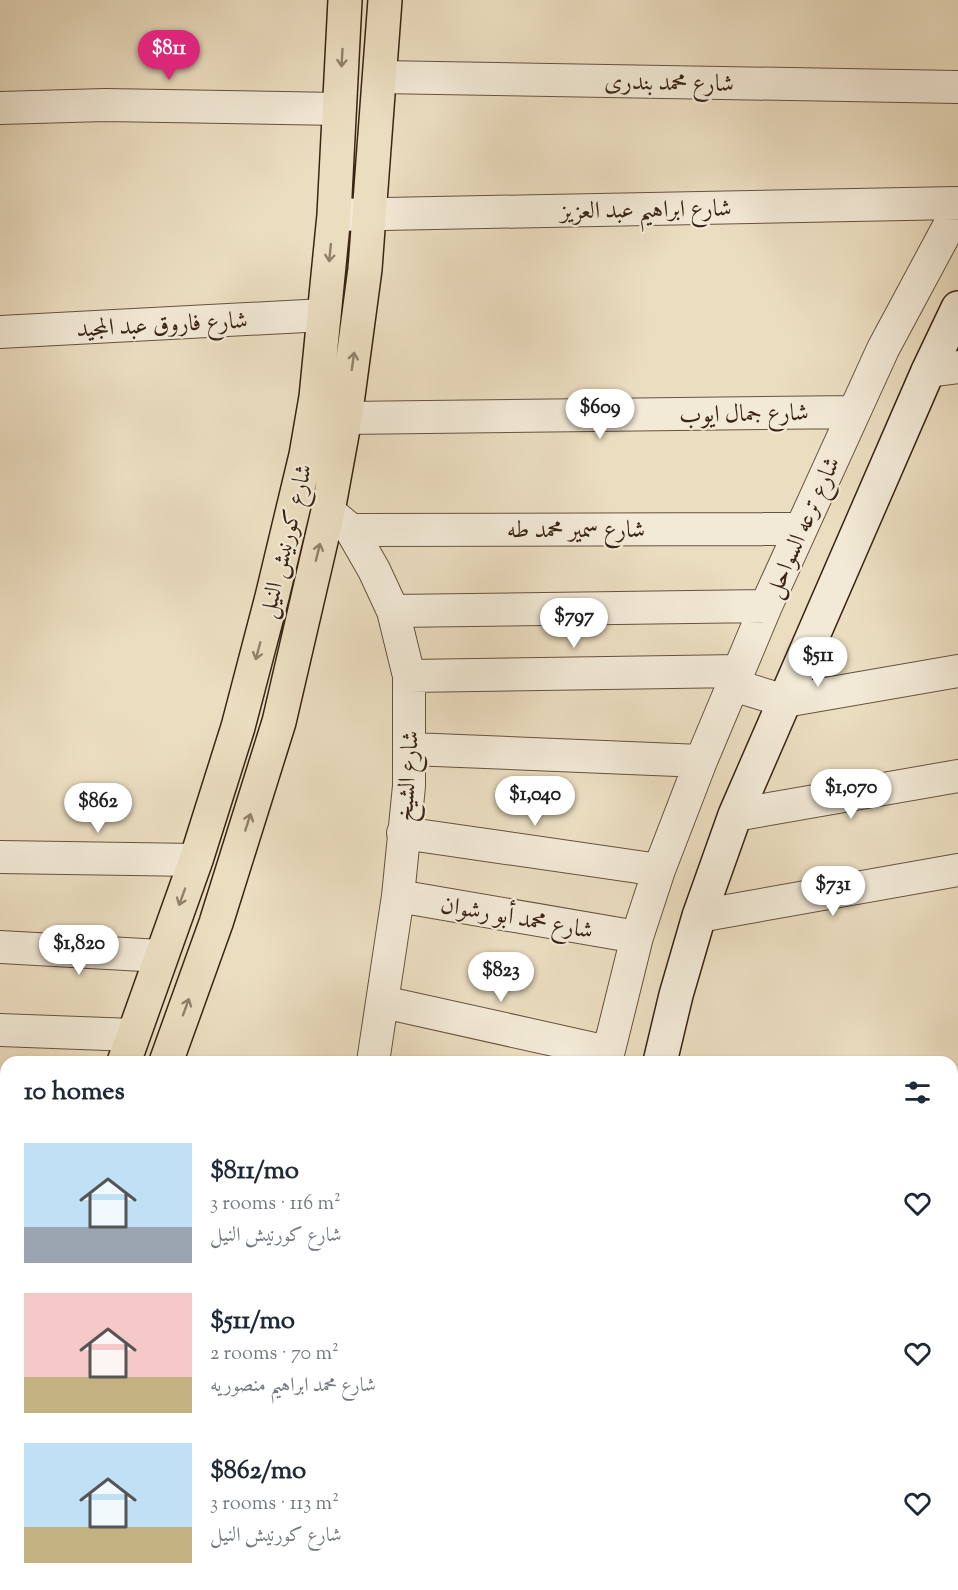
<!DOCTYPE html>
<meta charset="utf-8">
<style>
body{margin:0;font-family:"Sorts Mill Goudy",Amiri,serif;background:#f2f2f3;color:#1f2937;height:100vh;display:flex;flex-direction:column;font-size:22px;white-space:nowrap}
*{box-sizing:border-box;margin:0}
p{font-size:20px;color:#747a83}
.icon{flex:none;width:33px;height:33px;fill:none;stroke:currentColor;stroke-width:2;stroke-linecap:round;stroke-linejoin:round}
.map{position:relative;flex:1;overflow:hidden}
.panel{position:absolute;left:0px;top:1056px;width:958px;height:534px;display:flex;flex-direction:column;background:#fff;border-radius:18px 18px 0 0;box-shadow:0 2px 4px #0004}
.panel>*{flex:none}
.price{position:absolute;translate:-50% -51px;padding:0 14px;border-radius:21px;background:#fff;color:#222;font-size:20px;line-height:39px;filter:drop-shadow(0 2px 3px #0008)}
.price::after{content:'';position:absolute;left:50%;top:36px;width:18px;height:14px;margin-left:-9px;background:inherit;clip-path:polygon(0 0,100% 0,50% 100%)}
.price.on{background:#db2777;color:#fff}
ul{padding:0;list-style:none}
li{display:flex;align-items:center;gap:18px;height:150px;padding:0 24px}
li span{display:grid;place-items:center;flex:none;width:168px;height:120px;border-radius:0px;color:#555}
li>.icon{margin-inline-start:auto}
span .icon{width:72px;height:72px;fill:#fffc;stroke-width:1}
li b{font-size:26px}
h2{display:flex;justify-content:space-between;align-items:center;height:72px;padding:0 24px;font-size:26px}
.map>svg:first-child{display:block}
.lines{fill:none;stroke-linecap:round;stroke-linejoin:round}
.street-casing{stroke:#66523f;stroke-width:34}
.secondary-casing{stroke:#3a2414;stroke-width:36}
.primary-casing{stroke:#3a2414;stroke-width:36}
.street{stroke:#f2e9d6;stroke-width:32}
.secondary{stroke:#f2e9d6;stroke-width:33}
.primary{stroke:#ebddc0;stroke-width:33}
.oneway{stroke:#92806a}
.labels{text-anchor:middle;stroke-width:4.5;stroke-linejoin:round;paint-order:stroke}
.street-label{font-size:24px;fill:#3a2414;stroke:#f2e9d6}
</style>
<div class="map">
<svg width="958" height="1590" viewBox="0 0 958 1590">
<rect width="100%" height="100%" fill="#ebddc0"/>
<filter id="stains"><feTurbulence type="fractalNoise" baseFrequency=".00333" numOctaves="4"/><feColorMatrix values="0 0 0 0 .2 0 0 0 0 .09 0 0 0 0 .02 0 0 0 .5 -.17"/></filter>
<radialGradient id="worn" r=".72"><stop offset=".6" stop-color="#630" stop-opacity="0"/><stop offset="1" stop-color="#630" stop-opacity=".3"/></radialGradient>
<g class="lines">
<g class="street-casing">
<path id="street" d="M 380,77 L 958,87
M 0,108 L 105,105 L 339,109
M 334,215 L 958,203
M 0,332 L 324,315
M 928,371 L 958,367
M 345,418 L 854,412
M 328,511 L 351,530 L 374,570 L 393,611 L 409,676 L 409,786 L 398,896 L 373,1062
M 351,530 L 801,529
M 393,611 L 766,606
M 409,676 L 739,671
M 733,685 L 785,701 L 958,671
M 411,749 L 701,761
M 735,815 L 958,776
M 403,833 L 659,870
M 0,857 L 196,860
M 398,896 L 637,937
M 699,916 L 958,870
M 0,947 L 161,956
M 383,1002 L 608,1052
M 0,1030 L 133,1035
M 606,1062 L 637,937 L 659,870 L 701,761 L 766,606 L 883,349 L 958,209
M 0,1133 L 6,1133
M 0,1280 L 6,1280
M 217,1590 L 221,1584
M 420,1590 L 421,1584
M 552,1590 L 553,1584"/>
</g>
<g class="secondary-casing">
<path id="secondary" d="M 660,1062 L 676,995 L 699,916 L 735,815 L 928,371 L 958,308
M 605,1590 L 605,1584"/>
</g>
<g class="primary-casing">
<path id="primary" d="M 124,1062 L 196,860 L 238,727 L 272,597 L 306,455 L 316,397 L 334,215 L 345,0
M 166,1062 L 216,923 L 279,722 L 328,511 L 345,418 L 365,269 L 385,0
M 0,1354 L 6,1342
M 0,1434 L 6,1422"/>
</g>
<use href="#street" class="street"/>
<use href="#secondary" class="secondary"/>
<use href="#primary" class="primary"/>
</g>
<defs><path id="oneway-shaft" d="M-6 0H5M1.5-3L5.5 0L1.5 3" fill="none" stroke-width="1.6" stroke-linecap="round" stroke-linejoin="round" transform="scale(1.5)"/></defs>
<g class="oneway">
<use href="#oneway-shaft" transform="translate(342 58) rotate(93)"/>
<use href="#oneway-shaft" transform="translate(330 253) rotate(96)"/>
<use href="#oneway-shaft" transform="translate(353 361) rotate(-82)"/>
<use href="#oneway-shaft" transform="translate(318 552) rotate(-76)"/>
<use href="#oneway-shaft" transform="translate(258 651) rotate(105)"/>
<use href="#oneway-shaft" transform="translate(248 822) rotate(-72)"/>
<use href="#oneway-shaft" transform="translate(182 897) rotate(110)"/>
<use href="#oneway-shaft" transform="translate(186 1007) rotate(-70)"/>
</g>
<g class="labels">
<g class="street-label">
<text transform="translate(669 82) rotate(1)" y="8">شارع محمد بندرى</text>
<text transform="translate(646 209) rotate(-1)" y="8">شارع ابراهيم عبد العزيز</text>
<text transform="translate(162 324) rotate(-3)" y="8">شارع فاروق عبد المجيد</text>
<text transform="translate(744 413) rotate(-1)" y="8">شارع جمال ايوب</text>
<text transform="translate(802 527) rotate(-66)" y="8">شارع ترعه السواحل</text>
<text x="576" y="537">شارع سمير محمد طه</text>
<text transform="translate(285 541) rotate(-76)" y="8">شارع كورنيش النيل</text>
<text transform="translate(407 776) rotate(-86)" y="8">شارع الشيخ</text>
<text transform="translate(517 917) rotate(10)" y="8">شارع محمد أبو رشوان</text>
</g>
</g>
<rect width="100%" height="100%" filter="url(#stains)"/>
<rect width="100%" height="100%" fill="url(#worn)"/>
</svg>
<b class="price on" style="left:169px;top:81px">$811</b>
<b class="price" style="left:600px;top:440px">$609</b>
<b class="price" style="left:574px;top:649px">$797</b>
<b class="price" style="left:818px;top:688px">$511</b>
<b class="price" style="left:851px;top:820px">$1,070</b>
<b class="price" style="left:535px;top:827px">$1,040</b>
<b class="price" style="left:98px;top:834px">$862</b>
<b class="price" style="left:833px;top:917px">$731</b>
<b class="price" style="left:79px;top:976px">$1,820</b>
<b class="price" style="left:501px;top:1003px">$823</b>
<section class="panel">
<h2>10 homes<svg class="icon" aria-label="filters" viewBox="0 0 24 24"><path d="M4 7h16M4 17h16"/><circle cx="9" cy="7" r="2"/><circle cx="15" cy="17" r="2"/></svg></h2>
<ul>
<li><span style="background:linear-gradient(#bfe0f5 70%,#9aa5b1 0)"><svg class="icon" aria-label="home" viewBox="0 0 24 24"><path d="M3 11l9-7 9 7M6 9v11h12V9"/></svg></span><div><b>$811/mo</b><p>3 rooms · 116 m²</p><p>شارع كورنيش النيل</p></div><svg class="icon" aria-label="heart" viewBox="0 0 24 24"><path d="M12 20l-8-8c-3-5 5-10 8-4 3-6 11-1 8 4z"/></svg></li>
<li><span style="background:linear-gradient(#f6c9c9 70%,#c2b280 0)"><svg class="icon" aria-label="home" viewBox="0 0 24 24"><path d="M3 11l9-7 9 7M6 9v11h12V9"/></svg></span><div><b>$511/mo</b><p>2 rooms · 70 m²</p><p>شارع محمد ابراهيم منصوريه</p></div><svg class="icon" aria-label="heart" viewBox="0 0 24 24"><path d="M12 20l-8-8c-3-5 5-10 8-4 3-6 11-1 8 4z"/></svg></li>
<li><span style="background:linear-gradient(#bfe0f5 70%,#c2b280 0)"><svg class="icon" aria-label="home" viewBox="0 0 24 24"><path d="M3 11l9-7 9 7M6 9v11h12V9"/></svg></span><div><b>$862/mo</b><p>3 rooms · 113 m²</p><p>شارع كورنيش النيل</p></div><svg class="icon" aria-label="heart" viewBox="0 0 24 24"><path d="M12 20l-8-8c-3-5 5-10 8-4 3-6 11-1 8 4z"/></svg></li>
</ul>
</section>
</div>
